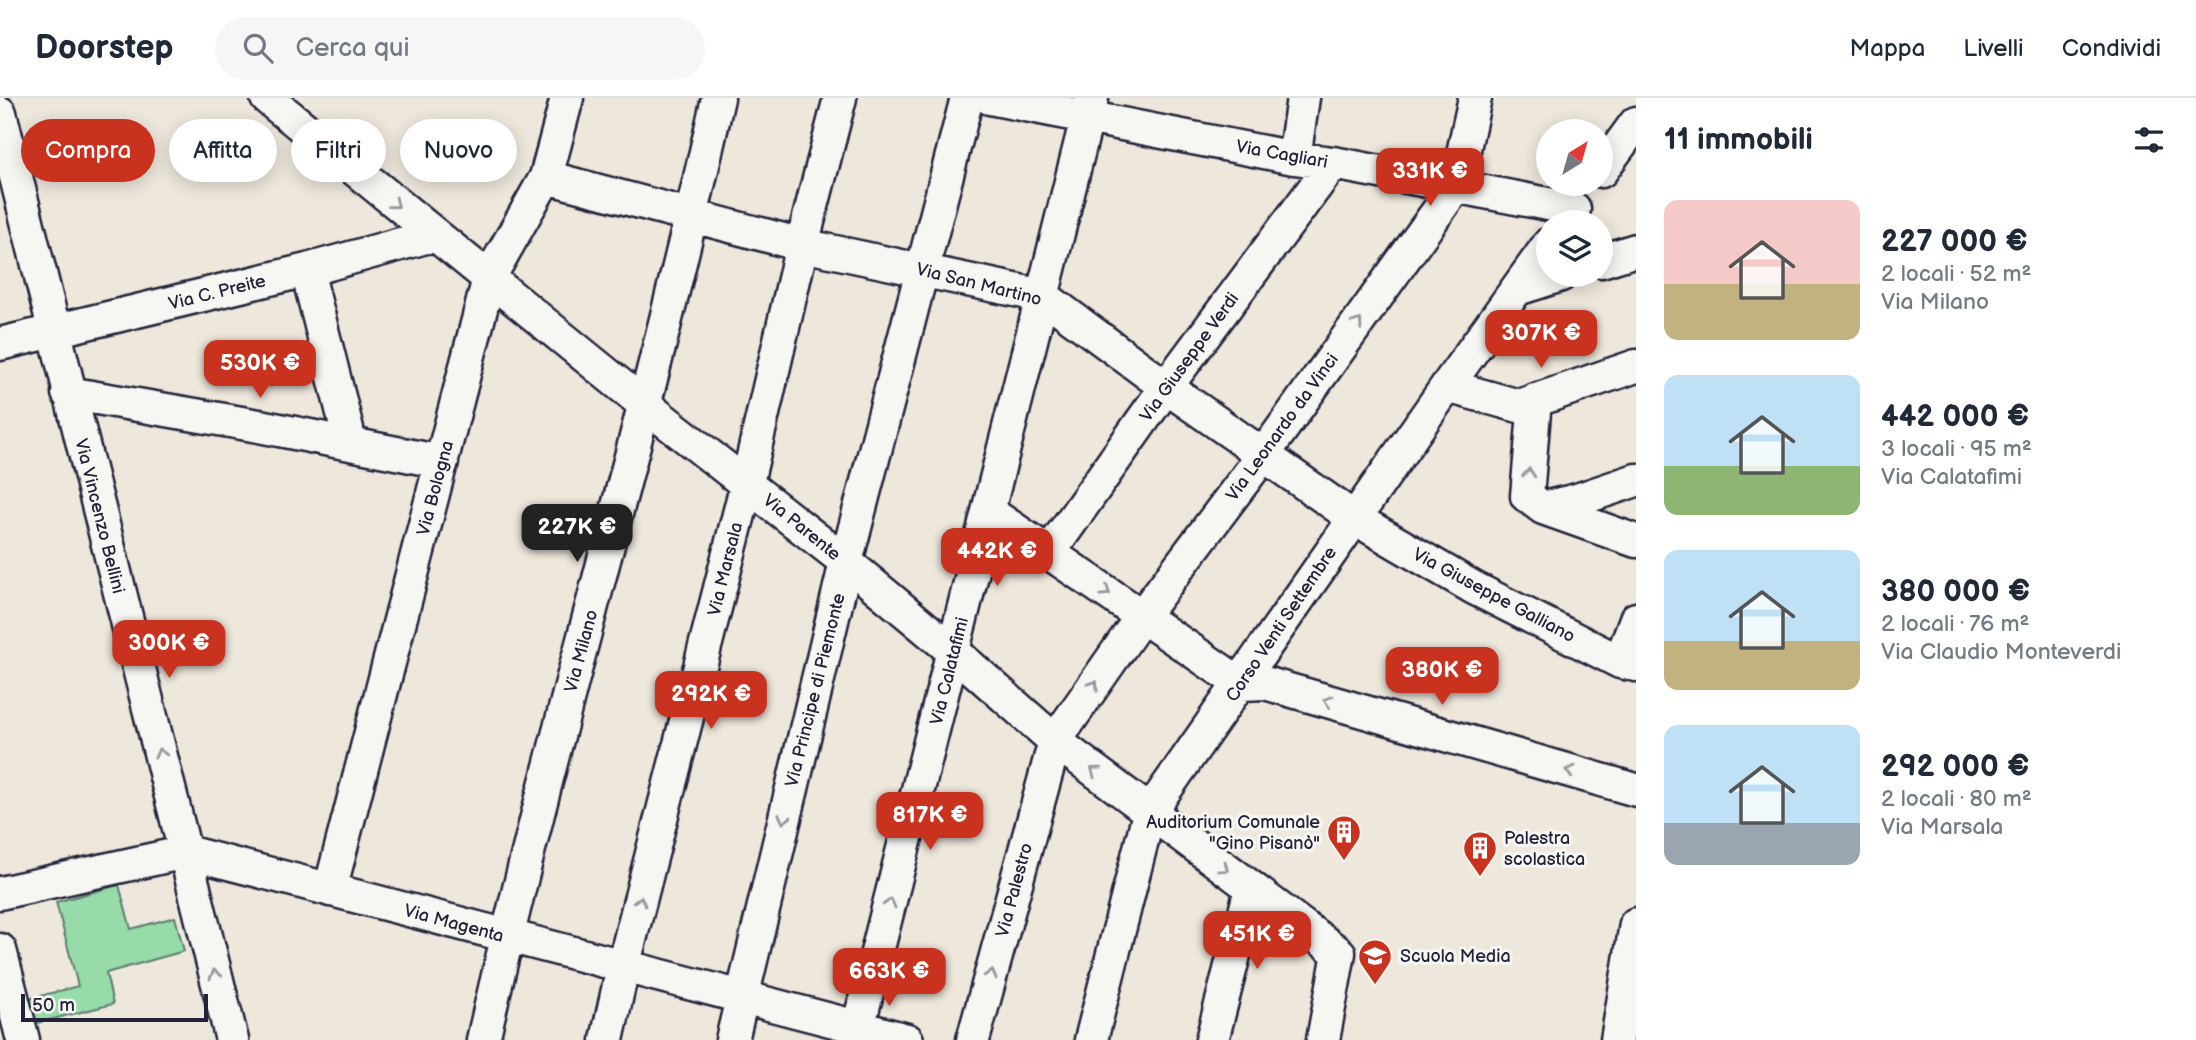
<!DOCTYPE html>
<html lang="it">
<meta charset="utf-8">
<style>
body{margin:0;font-family:"Balsamiq Sans",sans-serif;background:#f6f6f7;color:#1f2937;height:100vh;display:flex;flex-direction:column;font-size:26px;white-space:nowrap}
*{box-sizing:border-box;margin:0}
p{font-size:23px;color:#747a83}
.icon{flex:none;width:38px;height:38px;fill:none;stroke:currentColor;stroke-width:2;stroke-linecap:round;stroke-linejoin:round}
.map{position:relative;flex:1;overflow:hidden}
.side{display:flex;flex-direction:column;background:#fff;width:560px}
.side>*{flex:none}
.hud{position:absolute;left:21px;top:21px;width:665px;height:63px;display:flex;gap:14px}
.needle{width:46px;rotate:37deg}
.controls{position:absolute;left:1536px;top:21px;display:grid;gap:14px}
.controls a{display:grid;place-items:center;width:77px;height:77px;border-radius:50%;background:#fff;box-shadow:0 4px 18px #0003;font-size:35px}
.scale{position:absolute;left:21px;bottom:18px;width:187px;box-sizing:border-box;padding-left:7px;border:4px solid #22223b;border-top:0;font-size:19px;line-height:24px;white-space:nowrap;color:#22223b;-webkit-text-stroke:5px #f6f6f2;paint-order:stroke}
.price{position:absolute;translate:-50% -60px;padding:0 16px;border-radius:14px;background:#c8321e;color:#fff;font-size:23px;line-height:46px;filter:drop-shadow(0 2px 4px #0008)}
.price::after{content:'';position:absolute;left:50%;top:42px;width:21px;height:16px;margin-left:-10px;background:inherit;clip-path:polygon(0 0,100% 0,50% 100%)}
.price.selected{background:#222;color:#fff}
ul{padding:0;list-style:none}
li{display:flex;align-items:center;gap:21px;height:175px;padding:0 28px}
li span{display:grid;place-items:center;flex:none;width:196px;height:140px;border-radius:14px;color:#555}
li>.icon{margin-inline-start:auto}
span .icon{width:84px;height:84px;fill:#fffc;stroke-width:1}
li b{font-size:30px}
h2{display:flex;justify-content:space-between;align-items:center;height:84px;padding:0 28px;font-size:30px}
.tag{padding:0 24px;border-radius:32px;background:#fff;box-shadow:0 4px 18px #0003;font-size:24px;line-height:63px}
.tag.selected{background:#c8321e;color:#fff}
header{display:flex;align-items:center;gap:42px;box-sizing:border-box;height:98px;padding:0 35px;background:#fff;border-bottom:2px solid #e0e1e3}
header strong{font-size:33px}
nav{display:flex;gap:38px;margin-inline-start:auto;font-size:24px}
.search{width:490px;height:63px;background:#f6f6f7;display:flex;align-items:center;gap:18px;box-sizing:border-box;padding:0 24px;border-radius:38px;color:#747a83;font-size:26px}
main{display:flex;flex:1;min-height:0}
.map>svg:first-child{display:block}
.green{fill:#96dba8;stroke:#5c7e72;stroke-width:2}
.lines{fill:none;stroke-linecap:round;stroke-linejoin:round}
.minor-casing{stroke:#22223b;stroke-width:37}
.minor{stroke:#f6f6f2;stroke-width:32}
.oneway{stroke:#9797a0}
.labels{text-anchor:middle;stroke-width:6;stroke-linejoin:round;paint-order:stroke}
.street-label{font-size:18px;fill:#22223b;stroke:#f6f6f2}
.poi-label{font-size:18px;fill:#22223b;stroke:#f6f6f2;text-anchor:start}
</style>
<header>
<strong>Doorstep</strong>
<div class="search"><svg class="icon" aria-label="search" viewBox="0 0 24 24"><circle cx="10" cy="10" r="6"/><path d="M15 15l6 6"/></svg>Cerca qui</div>
<nav><a>Mappa</a><a>Livelli</a><a>Condividi</a></nav>
</header>
<main>
<div class="map">
<svg width="1636" height="942" viewBox="0 0 1636 942">
<rect width="100%" height="100%" fill="#eee7dc"/>
<filter id="ink" filterUnits="userSpaceOnUse"><feTurbulence type="fractalNoise" baseFrequency=".0143" numOctaves="2"/><feDisplacementMap in="SourceGraphic" scale="14" xChannelSelector="R" yChannelSelector="G"/><feConvolveMatrix kernelMatrix="1 2 1 2 8 2 1 2 1" color-interpolation-filters="sRGB"/></filter>
<g filter="url(#ink)">
<path class="green" d="M 119,787 L 131,831 L 175,819 L 184,853 L 106,875 L 113,906 L 33,926 L 29,901 L 78,888 L 56,804 Z"/>
<g class="lines">
<g class="minor-casing">
<path id="minor" d="M 267,0 L 645,307 L 846,464 L 954,554 L 1055,643 L 1339,855 L 1323,942
M 990,0 L 1294,60 L 1333,65 L 1574,111
M 0,15 L 232,942
M 1294,60 L 1303,0
M 1601,73 L 1636,25
M 546,79 L 802,147 L 1043,198 L 1166,289 L 1354,420 L 1474,490 L 1620,564 L 1636,567
M 1601,163 L 1636,152
M 307,172 L 347,331
M 1517,191 L 1561,177
M 0,246 L 307,172 L 433,137
M 1447,288 L 1519,308 L 1636,268
M 68,295 L 259,328 L 442,364
M 1535,302 L 1527,398 L 1543,410 L 1636,443
M 1543,410 L 1577,402 L 1636,382
M 989,414 L 1241,586 L 1265,585 L 1636,692
M 1049,455 L 1166,289 L 1333,65
M 1620,564 L 1636,521
M 330,792 L 489,180 L 546,79 L 567,0
M 0,795 L 186,754 L 907,942
M 0,852 L 23,942
M 483,942 C 555,626 649,316 718,0
M 607,942 L 623,869 L 747,385 L 802,147 L 840,0
M 732,942 L 846,464 L 967,0
M 855,942 L 1092,0
M 973,942 L 1055,643 L 1142,518 L 1264,356 L 1456,88 L 1475,0
M 1091,942 L 1149,715 L 1447,288 L 1549,146
M 1212,942 L 1251,791
M 1617,942 L 1636,826"/>
</g>
<use href="#minor" class="minor"/>
</g>
<defs><path id="oneway-chevron" d="M-2-3.5L2.5 0L-2 3.5" fill="none" stroke-width="1.6" stroke-linecap="round" stroke-linejoin="round" transform="scale(1.75)"/></defs>
<g class="oneway">
<use href="#oneway-chevron" transform="translate(395 106) rotate(39)"/>
<use href="#oneway-chevron" transform="translate(1358 225) rotate(-54)"/>
<use href="#oneway-chevron" transform="translate(1529 375) rotate(-86)"/>
<use href="#oneway-chevron" transform="translate(1106 494) rotate(34)"/>
<use href="#oneway-chevron" transform="translate(1094 587) rotate(-55)"/>
<use href="#oneway-chevron" transform="translate(1328 603) rotate(-164)"/>
<use href="#oneway-chevron" transform="translate(160 655) rotate(-104)"/>
<use href="#oneway-chevron" transform="translate(1095 673) rotate(-143)"/>
<use href="#oneway-chevron" transform="translate(1570 673) rotate(-164)"/>
<use href="#oneway-chevron" transform="translate(784 721) rotate(104)"/>
<use href="#oneway-chevron" transform="translate(1224 770) rotate(37)"/>
<use href="#oneway-chevron" transform="translate(640 803) rotate(-76)"/>
<use href="#oneway-chevron" transform="translate(890 805) rotate(-76)"/>
<use href="#oneway-chevron" transform="translate(215 876) rotate(-104)"/>
<use href="#oneway-chevron" transform="translate(991 876) rotate(-75)"/>
</g>
</g>
<defs>
<g id="building-pin" transform="scale(1.75)"><path d="M0 17L-7.5 6A9.5 9.5 0 1 1 7.5 6Z" fill="#c8321e" stroke="#f6f6f2"/><path d="M-4-6H4V6H1V3H-1V6H-4ZM-2.5-4.3h1.7v1.8h-1.7ZM.8-4.3h1.7v1.8H.8ZM-2.5-1h1.7V.8h-1.7ZM.8-1h1.7V.8H.8Z" fill="#fff"/></g>
<g id="school-pin" transform="scale(1.75)"><path d="M0 17L-7.5 6A9.5 9.5 0 1 1 7.5 6Z" fill="#c8321e" stroke="#f6f6f2"/><path d="M0-5L7-2L0 1L-7-2ZM-4 1L0 2.5L4 1V4Q0 6-4 4Z" fill="#fff"/></g>
</defs>
<g fill-rule="evenodd">
<use href="#building-pin" x="1344" y="734"/>
<use href="#building-pin" x="1480" y="750"/>
<use href="#school-pin" x="1375" y="858"/>
</g>
<g class="labels">
<g class="street-label">
<text transform="translate(1282 56) rotate(10)" y="6">Via Cagliari</text>
<text transform="translate(979 186) rotate(14)" y="6">Via San Martino</text>
<text transform="translate(217 194) rotate(-14)" y="6">Via C. Preite</text>
<text transform="translate(1189 259) rotate(-54)" y="6">Via Giuseppe Verdi</text>
<text transform="translate(1282 329) rotate(-54)" y="6">Via Leonardo da Vinci</text>
<text transform="translate(435 390) rotate(-75)" y="6">Via Bologna</text>
<text transform="translate(100 418) rotate(76)" y="6">Via Vincenzo Bellini</text>
<text transform="translate(802 429) rotate(39)" y="6">Via Parente</text>
<text transform="translate(725 471) rotate(-76)" y="6">Via Marsala</text>
<text transform="translate(1494 497) rotate(28)" y="6">Via Giuseppe Galliano</text>
<text transform="translate(1281 526) rotate(-56)" y="6">Corso Venti Settembre</text>
<text transform="translate(581 553) rotate(-75)" y="6">Via Milano</text>
<text transform="translate(949 573) rotate(-76)" y="6">Via Calatafimi</text>
<text transform="translate(815 592) rotate(-76)" y="6">Via Principe di Piemonte</text>
<text transform="translate(1014 792) rotate(-75)" y="6">Via Palestro</text>
<text transform="translate(454 825) rotate(15)" y="6">Via Magenta</text>
</g>
<g class="poi-label">
<text x="1320" y="730" text-anchor="end">Auditorium Comunale<tspan x="1320" dy="21">"Gino Pisanò"</tspan></text>
<text x="1504" y="746">Palestra<tspan x="1504" dy="21">scolastica</tspan></text>
<text x="1400" y="864">Scuola Media</text>
</g>
</g>
</svg>
<div class="controls">
<a><svg class="needle" viewBox="-14 -14 28 28"><path d="M0-13l5 13h-10z" fill="#e53935"/><path d="M0 13l5-13h-10z" fill="#747a83"/></svg></a>
<a><svg class="icon" aria-label="layers" viewBox="0 0 24 24"><path d="M12 4l9 5-9 5-9-5zM3 14l9 5 9-5"/></svg></a>
</div>
<div class="scale">50 m</div>
<b class="price" style="left:1430px;top:110px">331K €</b>
<b class="price" style="left:1541px;top:272px">307K €</b>
<b class="price" style="left:260px;top:302px">530K €</b>
<b class="price selected" style="left:577px;top:466px">227K €</b>
<b class="price" style="left:997px;top:490px">442K €</b>
<b class="price" style="left:169px;top:582px">300K €</b>
<b class="price" style="left:1442px;top:609px">380K €</b>
<b class="price" style="left:711px;top:633px">292K €</b>
<b class="price" style="left:930px;top:754px">817K €</b>
<b class="price" style="left:1257px;top:873px">451K €</b>
<b class="price" style="left:889px;top:910px">663K €</b>
<div class="hud">
<a class="tag selected">Compra</a>
<a class="tag">Affitta</a>
<a class="tag">Filtri</a>
<a class="tag">Nuovo</a>
</div>
</div>
<section class="side">
<h2>11 immobili<svg class="icon" aria-label="filters" viewBox="0 0 24 24"><path d="M4 7h16M4 17h16"/><circle cx="9" cy="7" r="2"/><circle cx="15" cy="17" r="2"/></svg></h2>
<ul>
<li><span style="background:linear-gradient(#f6c9c9 60%,#c2b280 0)"><svg class="icon" aria-label="home" viewBox="0 0 24 24"><path d="M3 11l9-7 9 7M6 9v11h12V9"/></svg></span><div><b>227 000 €</b><p>2 locali · 52 m²</p><p>Via Milano</p></div></li>
<li><span style="background:linear-gradient(#bfe0f5 65%,#8fb573 0)"><svg class="icon" aria-label="home" viewBox="0 0 24 24"><path d="M3 11l9-7 9 7M6 9v11h12V9"/></svg></span><div><b>442 000 €</b><p>3 locali · 95 m²</p><p>Via Calatafimi</p></div></li>
<li><span style="background:linear-gradient(#bfe0f5 65%,#c2b280 0)"><svg class="icon" aria-label="home" viewBox="0 0 24 24"><path d="M3 11l9-7 9 7M6 9v11h12V9"/></svg></span><div><b>380 000 €</b><p>2 locali · 76 m²</p><p>Via Claudio Monteverdi</p></div></li>
<li><span style="background:linear-gradient(#bfe0f5 70%,#9aa5b1 0)"><svg class="icon" aria-label="home" viewBox="0 0 24 24"><path d="M3 11l9-7 9 7M6 9v11h12V9"/></svg></span><div><b>292 000 €</b><p>2 locali · 80 m²</p><p>Via Marsala</p></div></li>
</ul>
</section>
</main>
